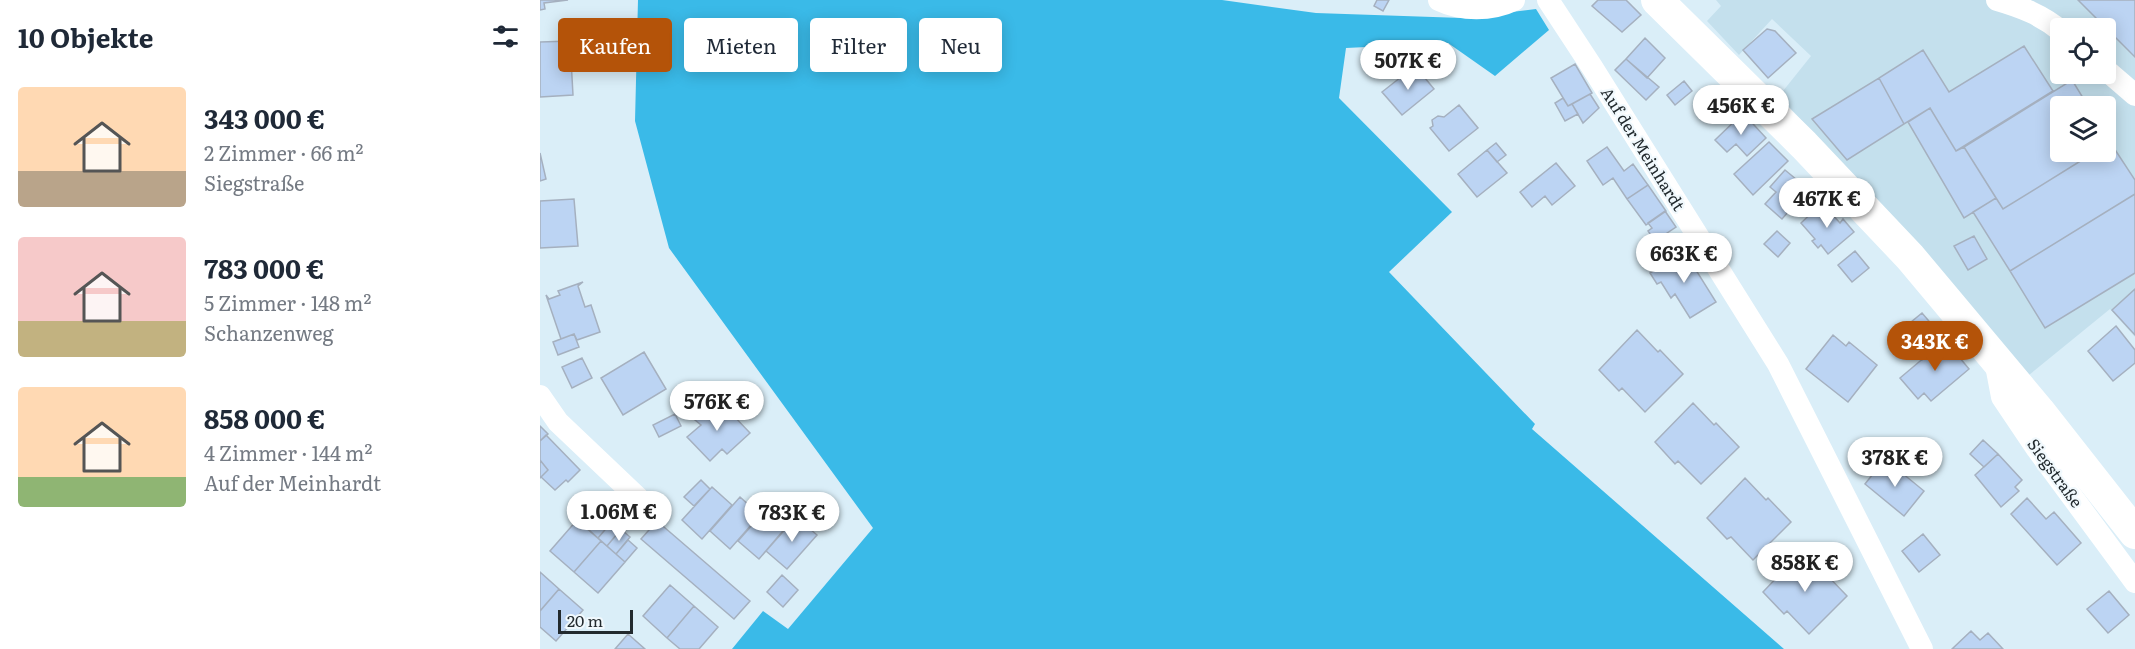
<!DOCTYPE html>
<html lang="de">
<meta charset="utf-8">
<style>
body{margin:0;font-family:Literata,serif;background:#f6f6f7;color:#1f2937;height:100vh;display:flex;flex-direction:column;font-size:22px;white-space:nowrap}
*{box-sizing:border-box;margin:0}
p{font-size:20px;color:#747a83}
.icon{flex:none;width:33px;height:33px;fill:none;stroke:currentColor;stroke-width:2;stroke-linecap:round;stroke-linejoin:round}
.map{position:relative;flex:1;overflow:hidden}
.drawer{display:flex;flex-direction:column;background:#fff;width:540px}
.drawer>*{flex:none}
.banner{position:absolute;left:18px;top:18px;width:570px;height:54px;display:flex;gap:12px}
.buttons{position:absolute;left:1510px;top:18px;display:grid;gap:12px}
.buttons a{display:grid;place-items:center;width:66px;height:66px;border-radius:6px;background:#fff;box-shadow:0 3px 15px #0003;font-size:30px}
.scale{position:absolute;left:18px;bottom:15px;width:75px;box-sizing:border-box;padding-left:6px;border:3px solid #222a2e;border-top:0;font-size:16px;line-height:21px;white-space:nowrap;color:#222a2e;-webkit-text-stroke:4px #f1f9fd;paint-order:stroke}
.price{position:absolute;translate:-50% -51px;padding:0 14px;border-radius:21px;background:#fff;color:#222;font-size:20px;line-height:39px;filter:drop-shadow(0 2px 3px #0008)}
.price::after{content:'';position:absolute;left:50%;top:36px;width:18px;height:14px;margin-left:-9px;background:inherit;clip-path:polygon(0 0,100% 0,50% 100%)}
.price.current{background:#b45309;color:#fff}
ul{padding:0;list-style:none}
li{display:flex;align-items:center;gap:18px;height:150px;padding:0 18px}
li span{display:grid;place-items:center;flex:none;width:168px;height:120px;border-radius:6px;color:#555}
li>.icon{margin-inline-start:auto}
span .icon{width:72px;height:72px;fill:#fffc;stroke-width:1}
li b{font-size:26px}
h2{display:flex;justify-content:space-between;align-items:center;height:72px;padding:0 18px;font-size:26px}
.tag{padding:0 21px;border-radius:6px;background:#fff;box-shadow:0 3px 15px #0003;font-size:21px;line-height:54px}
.tag.current{background:#b45309;color:#fff}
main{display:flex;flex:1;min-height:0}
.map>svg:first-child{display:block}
.built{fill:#c4e0ed;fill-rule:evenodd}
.forest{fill:#3abae8}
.building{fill:#bcd4f3;stroke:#a5b0bf;stroke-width:1.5}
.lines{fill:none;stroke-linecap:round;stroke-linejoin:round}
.street{stroke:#fff;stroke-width:22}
.secondary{stroke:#fff;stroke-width:32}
.labels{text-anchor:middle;stroke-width:4.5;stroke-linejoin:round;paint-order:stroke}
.street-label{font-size:16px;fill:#222a2e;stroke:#f1f9fd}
</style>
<main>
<section class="drawer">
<h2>10 Objekte<svg class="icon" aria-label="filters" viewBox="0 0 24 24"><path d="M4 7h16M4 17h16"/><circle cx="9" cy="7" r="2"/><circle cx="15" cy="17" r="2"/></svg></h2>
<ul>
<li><span style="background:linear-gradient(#ffd9b3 70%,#b9a48a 0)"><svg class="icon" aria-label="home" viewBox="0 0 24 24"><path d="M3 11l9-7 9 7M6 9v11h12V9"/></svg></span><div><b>343 000 €</b><p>2 Zimmer · 66 m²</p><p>Siegstraße</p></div></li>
<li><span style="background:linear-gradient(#f6c9c9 70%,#c2b280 0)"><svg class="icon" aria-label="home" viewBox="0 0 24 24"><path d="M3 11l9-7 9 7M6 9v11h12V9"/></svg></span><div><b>783 000 €</b><p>5 Zimmer · 148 m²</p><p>Schanzenweg</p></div></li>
<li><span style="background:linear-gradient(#ffd9b3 75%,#8fb573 0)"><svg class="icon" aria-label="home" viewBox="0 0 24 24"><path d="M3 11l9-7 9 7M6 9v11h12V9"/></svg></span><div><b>858 000 €</b><p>4 Zimmer · 144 m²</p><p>Auf der Meinhardt</p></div></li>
</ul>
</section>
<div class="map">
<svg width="1595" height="649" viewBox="0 0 1595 649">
<rect width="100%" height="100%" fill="#daeef8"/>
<path class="built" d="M 1176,0 L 1595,0 L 1595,337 L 1570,309 L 1489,375 L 1364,231 L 1239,96 L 1271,56 L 1232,19 L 1199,55 L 1167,21 L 1181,6 ZM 1521,28 L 1566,28 L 1566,74 L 1521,74 ZM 1521,106 L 1566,106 L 1566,152 L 1521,152 Z"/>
<path class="forest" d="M 98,0 L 682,0 L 776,13 L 922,18 L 996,9 L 1009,30 L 955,76 L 908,43 L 806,48 L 799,98 L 912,212 L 849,272 L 995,424 L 992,429 L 1244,649 L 192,649 L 223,611 L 248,629 L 333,528 L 129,248 L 95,121 Z"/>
<path class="building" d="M 0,0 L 28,0 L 4,3 L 5,9 L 0,10 Z
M 837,0 L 849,0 L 843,11 L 834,6 Z
M 1058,0 L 1086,0 L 1101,15 L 1082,32 L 1052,6 Z
M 1538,0 L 1595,0 L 1595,57 Z
M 1227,29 L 1235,31 L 1256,53 L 1228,78 L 1203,50 Z
M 1105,38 L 1125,58 L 1107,78 L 1086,59 Z
M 30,41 L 33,95 L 0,97 L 0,42 Z
M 1484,46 L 1513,91 L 1416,151 L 1390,108 L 1364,124 L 1339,78 L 1383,50 L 1409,92 Z
M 1086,59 L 1119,87 L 1106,100 L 1075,70 Z
M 1035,64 L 1052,93 L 1028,106 L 1011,78 Z
M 875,66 L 894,89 L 862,115 L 842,92 Z
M 1339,78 L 1364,124 L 1307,160 L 1272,119 Z
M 1532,80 L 1548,106 L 1521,106 L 1521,152 L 1555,152 L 1463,209 L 1424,147 Z
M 1144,81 L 1152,91 L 1135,105 L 1127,95 Z
M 1050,94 L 1059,108 L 1043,123 L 1032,104 Z
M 1023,98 L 1028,106 L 1032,104 L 1038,114 L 1025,121 L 1015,103 Z
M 919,105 L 938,128 L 909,151 L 890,128 L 893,126 L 892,120 L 898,116 L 904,117 Z
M 1390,108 L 1416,151 L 1424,147 L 1456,198 L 1424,218 L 1368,122 Z
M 1203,113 L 1226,138 L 1207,156 L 1196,144 L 1187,152 L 1175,140 Z
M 1229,142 L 1248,161 L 1213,195 L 1194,174 Z
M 1570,142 L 1595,180 L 1595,194 L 1470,271 L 1433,212 L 1456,198 L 1463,209 L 1555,152 L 1566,152 L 1566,145 Z
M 956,143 L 966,155 L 957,162 L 947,150 Z
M 1067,147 L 1084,171 L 1093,164 L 1108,185 L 1087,199 L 1073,178 L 1063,185 L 1047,161 Z
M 947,150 L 967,173 L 937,197 L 918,174 Z
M 0,153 L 6,179 L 0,181 Z
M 1016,163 L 1035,186 L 1012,205 L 1005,196 L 992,207 L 980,192 Z
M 1245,170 L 1268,189 L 1242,219 L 1225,204 L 1236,192 L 1230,187 Z
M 1108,185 L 1126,211 L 1106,225 L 1087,199 Z
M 1595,194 L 1595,273 L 1505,328 L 1470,271 Z
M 34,199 L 38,246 L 0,248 L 0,201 Z
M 1282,203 L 1300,223 L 1303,219 L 1314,232 L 1288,254 L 1281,245 L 1278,248 L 1272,241 L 1275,239 L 1261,223 Z
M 1125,211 L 1136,227 L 1115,241 L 1108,231 L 1112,228 L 1108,223 Z
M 1237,231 L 1250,243 L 1238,257 L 1224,244 Z
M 1434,236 L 1447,259 L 1428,270 L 1414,246 Z
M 1144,251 L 1176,302 L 1150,318 L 1135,294 L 1131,298 L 1121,282 L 1117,284 L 1110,273 Z
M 1315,251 L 1329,268 L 1312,282 L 1298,265 Z
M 43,282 L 38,286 L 45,307 L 51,305 L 60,332 L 37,340 L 34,334 L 21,339 L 6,295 L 9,299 L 20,295 L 18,291 Z
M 1595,289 L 1595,335 L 1572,310 Z
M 1382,313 L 1405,340 L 1382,360 L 1370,346 L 1367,349 L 1360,341 L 1363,338 L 1359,332 Z
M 1576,326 L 1595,350 L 1595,363 L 1573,381 L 1548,351 Z
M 1097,330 L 1118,352 L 1120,350 L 1143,374 L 1105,412 L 1082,388 L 1079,391 L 1059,370 Z
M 34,334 L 39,347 L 18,355 L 13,342 Z
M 1293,335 L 1306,346 L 1309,342 L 1337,365 L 1308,402 L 1266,369 Z
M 1405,340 L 1429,369 L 1391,401 L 1384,393 L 1378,399 L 1360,378 Z
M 104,352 L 126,389 L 83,415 L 61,378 Z
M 42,358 L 52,378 L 32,388 L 22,367 Z
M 178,399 L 175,404 L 187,417 L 191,413 L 210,433 L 187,454 L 182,449 L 170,461 L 147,437 L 161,425 L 155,420 Z
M 1153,403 L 1174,425 L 1176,423 L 1199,447 L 1161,484 L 1138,461 L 1135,464 L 1115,442 Z
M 135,414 L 141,426 L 119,437 L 113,425 Z
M 0,426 L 8,434 L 0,441 Z
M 6,435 L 40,470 L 28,482 L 26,480 L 15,490 L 1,477 L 8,470 L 0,460 L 0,441 Z
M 1443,440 L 1458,454 L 1444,467 L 1430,454 Z
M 1458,454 L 1482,480 L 1475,487 L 1479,491 L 1461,507 L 1435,475 Z
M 1345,459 L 1384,491 L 1364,516 L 1325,484 Z
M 0,460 L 8,470 L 0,478 Z
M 1205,478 L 1226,500 L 1228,498 L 1251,522 L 1213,560 L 1191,537 L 1187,539 L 1167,518 Z
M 161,480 L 170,489 L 154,506 L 144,497 Z
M 172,487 L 192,505 L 162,539 L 142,520 Z
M 49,493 L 59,501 L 40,523 L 31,515 Z
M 200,497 L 220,515 L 190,549 L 170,531 Z
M 1487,498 L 1506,519 L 1514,512 L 1541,543 L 1517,565 L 1471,514 Z
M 59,501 L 68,509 L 49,530 L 40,523 Z
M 228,507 L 248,525 L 219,559 L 198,541 Z
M 68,509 L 76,517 L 58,538 L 49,530 Z
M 76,517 L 75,520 L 83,527 L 67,546 L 58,538 Z
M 256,517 L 277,535 L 247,569 L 226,551 Z
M 37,520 L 61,541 L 34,572 L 10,551 Z
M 117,521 L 210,601 L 194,619 L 101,539 Z
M 83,527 L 82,530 L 90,537 L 76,554 L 67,546 Z
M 1383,534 L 1400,555 L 1379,572 L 1362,551 Z
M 88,540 L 97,548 L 85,562 L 76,554 Z
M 61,541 L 85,562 L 58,593 L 34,572 Z
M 1261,552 L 1282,574 L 1284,572 L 1307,596 L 1269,634 L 1247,611 L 1244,614 L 1223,592 Z
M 0,572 L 19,589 L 0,611 Z
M 242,575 L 258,590 L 243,607 L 227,592 Z
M 130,585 L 154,606 L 127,638 L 103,616 Z
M 19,589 L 43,610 L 16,641 L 0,627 L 0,611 Z
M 1569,591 L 1589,615 L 1568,633 L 1547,609 Z
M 154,606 L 178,627 L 159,649 L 140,649 L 127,638 Z
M 1431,631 L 1440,640 L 1448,633 L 1463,649 L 1412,649 Z
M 88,634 L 105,649 L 75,649 Z"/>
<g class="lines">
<path class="street" d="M 899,0 C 922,11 951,11 974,0
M 1008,0 L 1052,67 L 1238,364 L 1382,649
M 1457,0 C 1481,7 1502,15 1521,31
M 1566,70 L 1595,95
M 1455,360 L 1462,397 L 1497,449 L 1595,582
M 0,396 L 18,422 L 98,498"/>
<path class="secondary" d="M 1117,0 L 1264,145 L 1370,257 L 1499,411 L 1595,533"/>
</g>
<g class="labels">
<g class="street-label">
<text transform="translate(1103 149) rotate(58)" y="6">Auf der Meinhardt</text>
<text transform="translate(1515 473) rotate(54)" y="6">Siegstraße</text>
</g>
</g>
</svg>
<div class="buttons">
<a><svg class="icon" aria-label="locate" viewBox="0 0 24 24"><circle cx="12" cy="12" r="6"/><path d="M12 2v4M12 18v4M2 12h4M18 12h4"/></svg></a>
<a><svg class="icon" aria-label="layers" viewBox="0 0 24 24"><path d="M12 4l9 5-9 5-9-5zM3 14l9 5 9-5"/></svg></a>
</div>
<div class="scale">20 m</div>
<b class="price" style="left:868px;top:91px">507K €</b>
<b class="price" style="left:1201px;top:136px">456K €</b>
<b class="price" style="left:1287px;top:229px">467K €</b>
<b class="price" style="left:1144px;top:284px">663K €</b>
<b class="price current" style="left:1395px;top:372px">343K €</b>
<b class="price" style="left:177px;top:432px">576K €</b>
<b class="price" style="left:1355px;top:488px">378K €</b>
<b class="price" style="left:79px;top:542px">1.06M €</b>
<b class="price" style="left:252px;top:543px">783K €</b>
<b class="price" style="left:1265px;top:593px">858K €</b>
<div class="banner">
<a class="tag current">Kaufen</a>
<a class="tag">Mieten</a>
<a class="tag">Filter</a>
<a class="tag">Neu</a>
</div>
</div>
</main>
